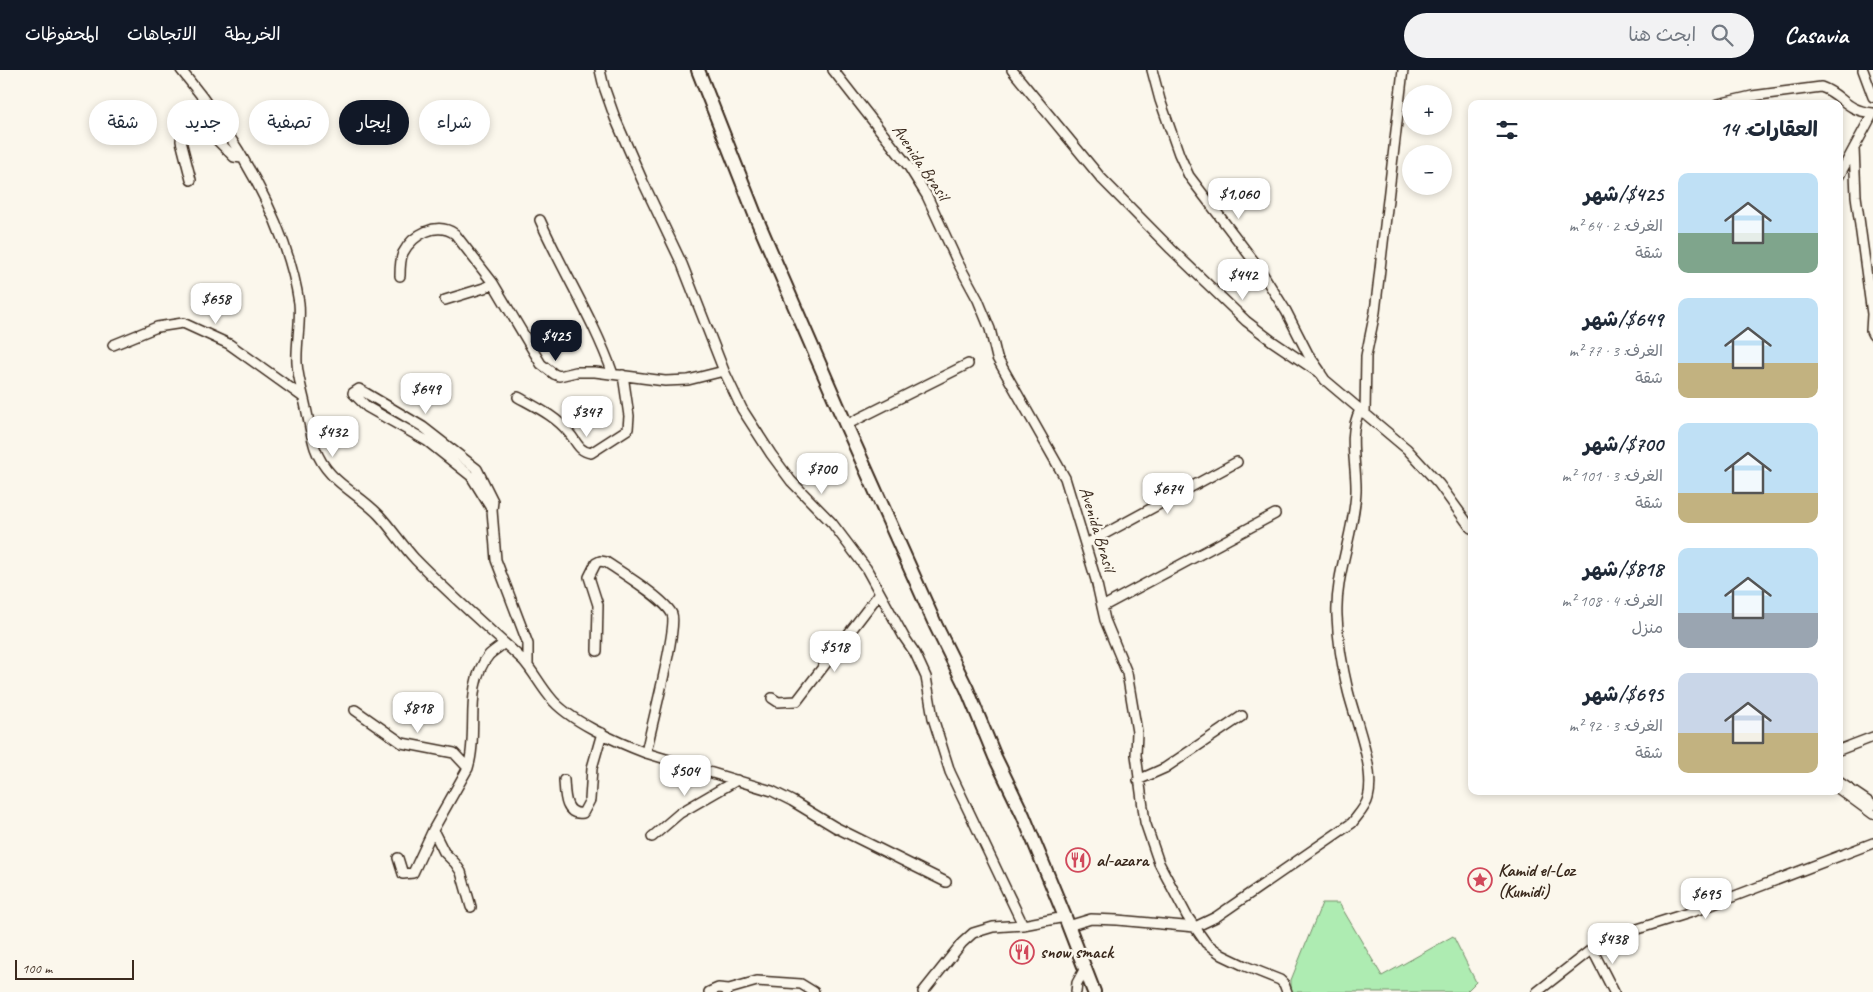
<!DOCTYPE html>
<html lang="ar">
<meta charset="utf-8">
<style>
body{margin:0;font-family:Caveat,"Playpen Sans Arabic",sans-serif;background:#f2f2f3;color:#1f2937;direction:rtl;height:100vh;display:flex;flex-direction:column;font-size:19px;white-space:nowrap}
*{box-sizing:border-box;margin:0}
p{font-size:16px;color:#747a83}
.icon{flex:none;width:28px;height:28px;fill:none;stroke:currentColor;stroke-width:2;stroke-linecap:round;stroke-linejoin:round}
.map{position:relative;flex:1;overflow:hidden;direction:ltr}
.details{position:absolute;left:1468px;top:30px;width:375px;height:695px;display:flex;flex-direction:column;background:#fff;border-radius:10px;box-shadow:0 2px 8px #0003;direction:rtl}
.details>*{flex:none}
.banner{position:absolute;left:15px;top:30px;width:475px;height:45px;direction:rtl;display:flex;gap:10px}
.controls{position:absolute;left:1402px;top:15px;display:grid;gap:10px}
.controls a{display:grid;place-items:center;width:50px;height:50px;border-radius:50%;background:#fff;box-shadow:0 2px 8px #0003;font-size:25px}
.scale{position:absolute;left:15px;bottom:12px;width:119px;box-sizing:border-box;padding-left:5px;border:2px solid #3b2a1e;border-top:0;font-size:14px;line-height:18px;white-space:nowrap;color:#3b2a1e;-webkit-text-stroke:4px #fbf7ec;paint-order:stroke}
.price{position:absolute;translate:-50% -42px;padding:0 11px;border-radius:10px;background:#fff;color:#222;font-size:16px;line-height:32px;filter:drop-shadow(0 1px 2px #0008)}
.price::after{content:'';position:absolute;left:50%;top:30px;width:15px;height:11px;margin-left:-8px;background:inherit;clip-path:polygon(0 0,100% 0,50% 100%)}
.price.on{background:#111827;color:#fff}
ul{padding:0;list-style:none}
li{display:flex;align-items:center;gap:15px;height:125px;padding:0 25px}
li span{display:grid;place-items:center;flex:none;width:140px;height:100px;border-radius:10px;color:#555}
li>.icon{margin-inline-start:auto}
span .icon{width:60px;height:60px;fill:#fffc;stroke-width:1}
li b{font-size:21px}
h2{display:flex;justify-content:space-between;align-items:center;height:60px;padding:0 25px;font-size:21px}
.chip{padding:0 18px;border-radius:22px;background:#fff;box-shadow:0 2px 8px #0003;font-size:18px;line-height:45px}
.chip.on{background:#111827;color:#fff}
header{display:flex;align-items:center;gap:30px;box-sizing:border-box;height:70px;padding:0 25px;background:#111827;color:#fff}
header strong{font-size:24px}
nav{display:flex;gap:28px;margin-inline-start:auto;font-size:18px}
.search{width:350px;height:45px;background:#f2f2f3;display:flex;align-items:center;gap:12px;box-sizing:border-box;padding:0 18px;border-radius:28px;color:#747a83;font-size:19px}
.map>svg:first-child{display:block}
.green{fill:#aeecb2;stroke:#748b68}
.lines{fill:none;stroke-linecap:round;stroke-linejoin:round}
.minor-casing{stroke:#3b2a1e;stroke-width:12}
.secondary-casing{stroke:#3b2a1e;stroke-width:16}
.minor{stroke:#fbf7ec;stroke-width:9}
.secondary{stroke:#fbf7ec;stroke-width:12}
.labels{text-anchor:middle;stroke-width:5;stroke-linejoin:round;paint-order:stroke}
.street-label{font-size:18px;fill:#3b2a1e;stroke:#fbf7ec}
.poi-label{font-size:18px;font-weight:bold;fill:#3b2a1e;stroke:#fbf7ec;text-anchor:start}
</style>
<header>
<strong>Casavia</strong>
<div class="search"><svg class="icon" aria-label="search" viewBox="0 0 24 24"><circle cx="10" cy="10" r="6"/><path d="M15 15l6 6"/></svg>ابحث هنا</div>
<nav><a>الخريطة</a><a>الاتجاهات</a><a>المحفوظات</a></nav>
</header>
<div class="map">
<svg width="1873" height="922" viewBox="0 0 1873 922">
<rect width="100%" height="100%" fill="#fbf7ec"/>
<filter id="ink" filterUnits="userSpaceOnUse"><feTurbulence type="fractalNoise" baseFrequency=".02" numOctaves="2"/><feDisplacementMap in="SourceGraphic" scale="10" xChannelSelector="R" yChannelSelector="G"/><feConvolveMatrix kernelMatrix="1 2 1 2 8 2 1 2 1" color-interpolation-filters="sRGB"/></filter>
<g filter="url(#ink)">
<path class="green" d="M 1322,833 L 1339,833 L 1382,906 L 1453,866 L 1476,912 L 1466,922 L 1291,922 L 1291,910 Z"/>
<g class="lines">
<g class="minor-casing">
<path id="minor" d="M 181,0 C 233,63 287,151 299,233 C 301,253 296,273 297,293 C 298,309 303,323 306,338 C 309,351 311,365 315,378 C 327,412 356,421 379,445 C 392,459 402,475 415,489 C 449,524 487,557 523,590 C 533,601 540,615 550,627 C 567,650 619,673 646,683
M 600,0 L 604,17 L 615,48 L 643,112 L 682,194 L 724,301 L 742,339 L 771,384 L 791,411 L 832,453 L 866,498 L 904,567 L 915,583 L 926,607 L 933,648 L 950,702 L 1023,855
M 833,0 L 909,97 L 927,126 L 958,193 L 978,230 L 990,259 L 997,288 L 1065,408 L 1096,510 L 1105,550 L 1127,603 L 1137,662 L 1136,685 L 1145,752 L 1159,793 L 1187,846 L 1206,873 L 1222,885 L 1245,896 L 1280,910 L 1284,914 L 1287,922
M 1012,0 L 1101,108 L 1171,179 L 1246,251 L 1272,271 L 1321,304 L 1325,310 L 1407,379 L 1439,414 L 1471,458
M 1152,0 L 1160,30 L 1179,84 L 1189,106 L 1259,198 L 1286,241 L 1308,284 L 1320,301
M 1863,0 L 1873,27
M 1718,34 L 1752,26 L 1821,17 C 1844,25 1843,40 1873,43
M 1854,78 L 1856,126 L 1872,244 L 1871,261 L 1873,265
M 1839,106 L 1873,43
M 191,110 L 181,71 L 182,59 L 192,52 L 204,57 L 234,87 L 242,88
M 540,150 C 563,202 594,250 613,304
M 400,206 C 400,198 400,190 403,183 C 413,164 437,151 455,164 L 493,213
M 445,230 L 484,218 L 493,213 L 541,294 L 554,304 L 559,306 L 576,302 L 595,302 L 665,311 L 688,310 L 724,301
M 113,275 L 157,257 L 183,253 L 229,274 L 303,327
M 518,327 C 536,337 557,347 569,363 C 577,372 578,381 591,383 L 628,359 L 629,346 L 623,305
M 1365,344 L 1366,286 L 1375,242 L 1403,0
M 846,355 L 968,294
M 492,440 L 471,406 L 427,371 L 367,337 L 353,323 L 359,319 L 423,357 L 477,399 L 493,431 L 492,440 L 496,490 L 528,574 L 528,596
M 1086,474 L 1237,392
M 1102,537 L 1275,444
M 597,581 L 598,535 L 589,507 L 596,493 L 600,491 L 606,492 C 622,503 664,528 672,544 C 678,558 650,660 646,683 L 772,721 L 792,731 L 835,757 L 946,812
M 772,628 L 778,632 L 797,631 L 879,524
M 355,640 L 402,673 L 454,683 L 468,698
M 1839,680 L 1873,667
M 564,710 C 565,723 564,746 583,743 L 590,730 L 592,698 L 602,663
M 1138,710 L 1165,698 L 1242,646
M 1839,712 L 1873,735
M 1839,719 L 1873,744
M 652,767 L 680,743 L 737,710
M 398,788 L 403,804 L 413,803 L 433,760
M 471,837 L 461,802 L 455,793 L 444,782 L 433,760 L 468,698 C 479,662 463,616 489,585 C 493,581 500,577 504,573
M 1068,856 L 1091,849 L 1117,850 L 1195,857 L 1216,847 L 1352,753 C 1358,745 1366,737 1368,728 C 1376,699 1355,650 1348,621 C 1342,596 1338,571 1337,546 C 1335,504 1354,464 1356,422 C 1357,395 1347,365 1360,340
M 1592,879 L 1614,922
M 709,922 L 718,918 L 729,919
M 727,922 L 729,919 L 757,911 L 801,914 L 814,922
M 923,922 L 962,873 L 973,863 L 993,857 L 1023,855 L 1065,847
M 1076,922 L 1077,913 L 1084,900
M 1537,922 L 1592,879 L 1612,867 L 1701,839 L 1873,773"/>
</g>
<g class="secondary-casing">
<path id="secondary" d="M 698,0 L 758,152 L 846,355 L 936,556 L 967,619 L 995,687 L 1023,745 L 1065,847 L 1094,922"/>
</g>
<use href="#minor" class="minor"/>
<use href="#secondary" class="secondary"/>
</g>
</g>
<defs>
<g id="restaurant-ring" transform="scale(1.25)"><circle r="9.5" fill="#fbf7ec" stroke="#d1495b" stroke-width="1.5"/><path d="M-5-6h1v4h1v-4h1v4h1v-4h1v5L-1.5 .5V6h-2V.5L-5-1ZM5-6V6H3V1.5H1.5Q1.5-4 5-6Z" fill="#d1495b"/></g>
<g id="sight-ring" transform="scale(1.25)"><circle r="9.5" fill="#fbf7ec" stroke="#d1495b" stroke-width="1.5"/><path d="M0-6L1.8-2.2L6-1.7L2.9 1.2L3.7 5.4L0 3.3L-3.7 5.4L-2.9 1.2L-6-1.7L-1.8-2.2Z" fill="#d1495b"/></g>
</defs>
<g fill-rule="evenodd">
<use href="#restaurant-ring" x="1078" y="790"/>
<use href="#sight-ring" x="1480" y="810"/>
<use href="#restaurant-ring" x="1022" y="882"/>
</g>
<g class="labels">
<g class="street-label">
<text transform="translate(921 92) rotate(56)" y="6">Avenida Brasil</text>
<text transform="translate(1098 459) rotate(73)" y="6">Avenida Brasil</text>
</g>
<g class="poi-label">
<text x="1096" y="796">al-azara</text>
<text x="1498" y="806">Kamid el-Loz<tspan x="1498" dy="21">(Kumidi)</tspan></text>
<text x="1040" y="888">snow smack</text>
</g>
</g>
</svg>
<div class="controls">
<a>+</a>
<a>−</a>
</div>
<div class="scale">100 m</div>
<b class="price" style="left:1239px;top:150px">$1,060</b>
<b class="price" style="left:1243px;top:231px">$442</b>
<b class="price" style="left:216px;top:255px">$658</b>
<b class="price on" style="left:556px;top:292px">$425</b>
<b class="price" style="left:426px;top:345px">$649</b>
<b class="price" style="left:587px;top:368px">$347</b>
<b class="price" style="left:333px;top:388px">$432</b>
<b class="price" style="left:822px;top:425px">$700</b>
<b class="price" style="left:1168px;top:445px">$674</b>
<b class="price" style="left:835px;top:603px">$518</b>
<b class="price" style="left:418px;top:664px">$818</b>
<b class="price" style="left:685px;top:727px">$504</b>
<b class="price" style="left:1706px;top:850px">$695</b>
<b class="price" style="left:1613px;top:895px">$438</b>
<div class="banner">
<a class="chip">شراء</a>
<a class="chip on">إيجار</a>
<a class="chip">تصفية</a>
<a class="chip">جديد</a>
<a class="chip">شقة</a>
</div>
<section class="details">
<h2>العقارات: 14<svg class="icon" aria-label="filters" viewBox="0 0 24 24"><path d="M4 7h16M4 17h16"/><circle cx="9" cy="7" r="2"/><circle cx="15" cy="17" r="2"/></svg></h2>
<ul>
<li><span style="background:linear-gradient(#bfe0f5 60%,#7fa58c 0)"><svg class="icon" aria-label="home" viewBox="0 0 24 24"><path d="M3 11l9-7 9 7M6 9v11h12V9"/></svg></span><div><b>$425/شهر</b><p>الغرف: 2 · 64 m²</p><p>شقة</p></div></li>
<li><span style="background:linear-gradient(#bfe0f5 65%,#c2b280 0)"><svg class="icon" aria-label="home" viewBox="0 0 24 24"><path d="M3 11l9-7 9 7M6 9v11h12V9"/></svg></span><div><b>$649/شهر</b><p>الغرف: 3 · 77 m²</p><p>شقة</p></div></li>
<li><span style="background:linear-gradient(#bfe0f5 70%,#c2b280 0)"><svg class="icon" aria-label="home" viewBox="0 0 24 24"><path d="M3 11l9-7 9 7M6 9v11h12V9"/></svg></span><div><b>$700/شهر</b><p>الغرف: 3 · 101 m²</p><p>شقة</p></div></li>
<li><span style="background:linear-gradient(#bfe0f5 65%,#9aa5b1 0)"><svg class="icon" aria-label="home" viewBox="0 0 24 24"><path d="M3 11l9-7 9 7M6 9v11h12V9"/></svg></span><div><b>$818/شهر</b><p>الغرف: 4 · 108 m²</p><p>منزل</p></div></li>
<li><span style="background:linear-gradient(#c9d6e8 60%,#c2b280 0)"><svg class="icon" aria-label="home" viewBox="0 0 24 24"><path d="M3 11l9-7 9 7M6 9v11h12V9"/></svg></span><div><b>$695/شهر</b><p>الغرف: 3 · 92 m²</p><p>شقة</p></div></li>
</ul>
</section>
</div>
